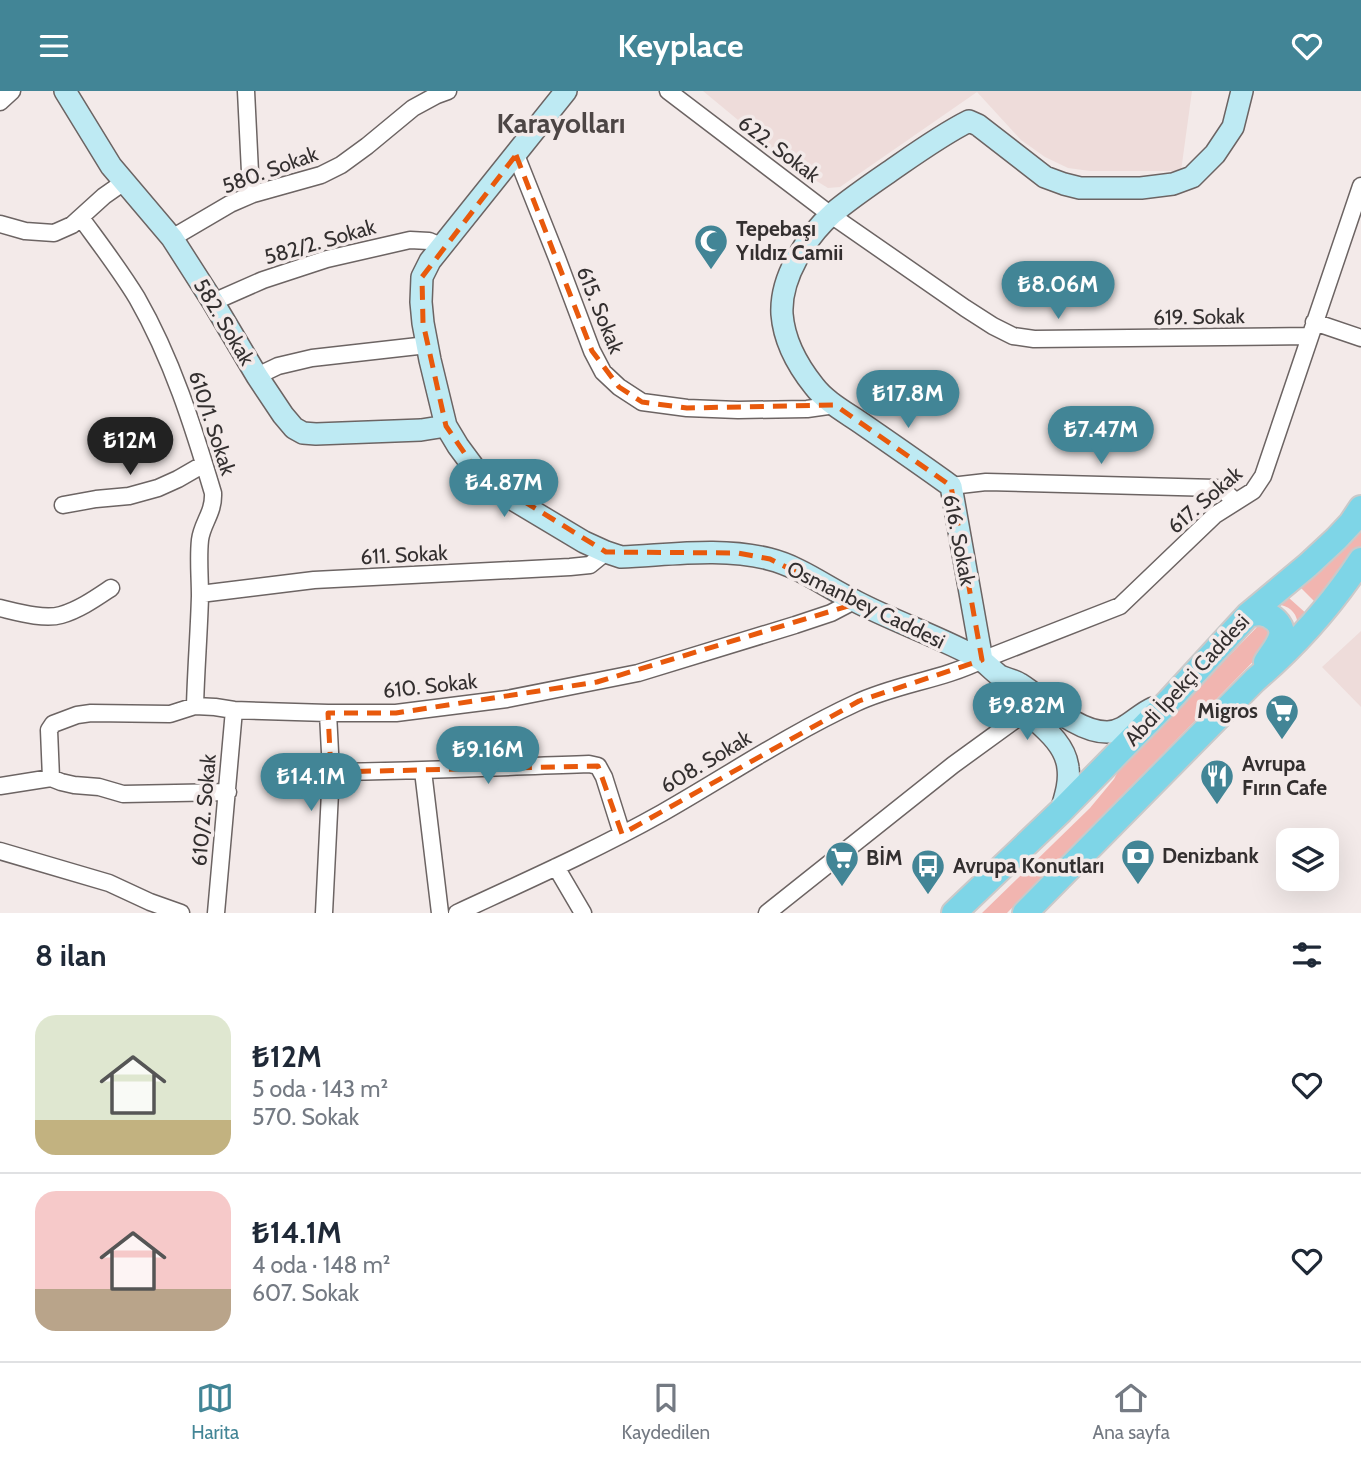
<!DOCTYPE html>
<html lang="tr">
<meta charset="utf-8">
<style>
body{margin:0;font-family:Cabin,sans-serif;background:#f6f6f7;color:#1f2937;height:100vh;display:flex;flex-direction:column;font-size:26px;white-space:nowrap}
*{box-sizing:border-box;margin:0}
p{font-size:23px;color:#747a83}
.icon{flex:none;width:38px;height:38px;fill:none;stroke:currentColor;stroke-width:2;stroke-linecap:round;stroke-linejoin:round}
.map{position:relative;height:822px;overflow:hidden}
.drawer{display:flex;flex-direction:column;background:#fff;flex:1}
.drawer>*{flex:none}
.tools{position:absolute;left:1276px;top:737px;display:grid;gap:14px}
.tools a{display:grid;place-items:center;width:63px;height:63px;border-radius:14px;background:#fff;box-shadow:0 7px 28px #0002;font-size:35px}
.price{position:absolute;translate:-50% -60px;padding:0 16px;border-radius:24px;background:#428596;color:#fff;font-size:23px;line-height:46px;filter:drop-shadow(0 2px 4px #0008)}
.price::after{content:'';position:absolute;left:50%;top:42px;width:21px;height:16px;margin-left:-10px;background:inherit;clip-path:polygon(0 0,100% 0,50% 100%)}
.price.current{background:#222;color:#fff}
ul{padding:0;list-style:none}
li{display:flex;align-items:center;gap:21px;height:175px;padding:0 35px}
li+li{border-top:2px solid #e0e1e3}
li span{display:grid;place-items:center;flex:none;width:196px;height:140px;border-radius:21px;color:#555}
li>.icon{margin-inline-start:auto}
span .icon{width:84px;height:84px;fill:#fffc;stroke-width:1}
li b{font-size:30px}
h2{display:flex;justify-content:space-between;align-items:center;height:84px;padding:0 35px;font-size:30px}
header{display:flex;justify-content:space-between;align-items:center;height:91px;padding:0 35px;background:#428596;color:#fff;font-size:32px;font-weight:700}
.tabs{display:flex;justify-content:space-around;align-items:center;height:98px;border-top:2px solid #e0e1e3;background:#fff;font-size:19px;color:#747a83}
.tabs a{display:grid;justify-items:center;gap:4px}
.tabs .current{color:#428596}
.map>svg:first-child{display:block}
.built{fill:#eedcda}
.green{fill:#f1b5b0}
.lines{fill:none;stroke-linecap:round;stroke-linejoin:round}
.street-casing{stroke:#6c6463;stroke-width:19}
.secondary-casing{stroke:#6c6463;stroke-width:24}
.primary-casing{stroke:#cac9c9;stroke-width:28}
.street{stroke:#fff;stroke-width:16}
.secondary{stroke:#beeaf3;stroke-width:21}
.primary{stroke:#7ed5e7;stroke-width:24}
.marked{fill:none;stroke:#e8590c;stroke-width:5;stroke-dasharray:14 9;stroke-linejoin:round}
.labels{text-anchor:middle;stroke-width:7;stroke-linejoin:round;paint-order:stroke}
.street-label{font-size:21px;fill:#332f2f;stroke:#f3eae9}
.poi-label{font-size:21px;font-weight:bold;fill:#332f2f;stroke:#f3eae9;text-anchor:start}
.district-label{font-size:28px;font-weight:bold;fill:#4d4645;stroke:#f3eae9}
</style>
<header><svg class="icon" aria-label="menu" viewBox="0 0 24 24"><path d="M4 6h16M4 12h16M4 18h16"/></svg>Keyplace<svg class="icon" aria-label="heart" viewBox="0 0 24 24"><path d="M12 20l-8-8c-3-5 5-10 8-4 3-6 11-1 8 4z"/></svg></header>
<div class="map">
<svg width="1361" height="822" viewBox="0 0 1361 822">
<rect width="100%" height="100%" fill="#f3eae9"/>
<path class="built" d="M 703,0 L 1192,0 L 1181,80 L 1090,80 L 1068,77 L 1045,66 L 1021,49 L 977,1 L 840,96 L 828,97 L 797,78 Z
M 1361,540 L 1361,616 L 1322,576 Z"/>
<path class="green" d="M 1361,435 L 1361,455 L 1339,488 L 1317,513 L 1300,496 L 1336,465 Z
M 1289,507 L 1308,524 L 1298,535 C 1297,523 1292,517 1281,514 Z
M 1259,534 L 1262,534 L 1270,540 L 1266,557 L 1242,582 L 1007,822 L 982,822 L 1090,717 L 1114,688 L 1119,678 Z"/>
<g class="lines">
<g class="street-casing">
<path id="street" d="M 246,0 L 250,81 L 253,103
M 668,0 L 831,124 L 965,217 L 993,235 L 1013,245 L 1034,248 L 1310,245
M 0,11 L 12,0
M 516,64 L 557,167 L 592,260 L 603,281 L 619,296 L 642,311 L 687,317 L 738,319 L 807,318 L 835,314
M 81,127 C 100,153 120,179 137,207 C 172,268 193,335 213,402 C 214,422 202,432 200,449 C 198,467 200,486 200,505 C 199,541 196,578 195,615
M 0,133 L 25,140 L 54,142 L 72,134 L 104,105 L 124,91
M 172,147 L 230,113 L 253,103 L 321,84 L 341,74 L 367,55 L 413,17 L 437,4 L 448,0
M 213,211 L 263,189 L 327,168 L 410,149 L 429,150 L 441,155
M 1314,231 L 1361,247
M 257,285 L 278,275 L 312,267 L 427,254
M 951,395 L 986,391 L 1216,397 L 1224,400 L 1235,410
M 63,414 L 96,408 L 129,405 L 158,397 L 178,388 L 204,373
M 200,503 L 314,489 L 570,476 L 590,474 L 606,461
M 0,517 C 17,521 44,529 61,524 C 79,519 96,507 111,497
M 423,680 L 440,822
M 331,681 C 417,680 503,676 589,673 L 598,675 L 604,686 L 622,743
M 51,687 L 49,639 L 53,633 L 77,624 L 91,622 L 170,623 L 195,615 L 215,616 L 234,619 L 328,622 L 396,622 L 507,608 L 638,582 L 795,534 L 831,522 L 854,510
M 0,695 L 51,687 L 61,691 L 74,694 L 99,696 L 123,703 L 228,701
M 0,760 L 109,792 L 150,811 L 181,822
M 556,776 L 583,822
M 216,822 L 234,619
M 324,822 L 331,681 L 328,622
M 457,822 C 526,790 596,759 662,722 C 727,685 789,643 856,612 C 896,593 942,589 982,569 L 1120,515 L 1215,424 L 1253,400 L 1263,385 L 1361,95
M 767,822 L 953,674 L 1026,621"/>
</g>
<g class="secondary-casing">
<path id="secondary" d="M 65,0 L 111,75 L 172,147 L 213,211 L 257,285 L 283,324 L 294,337 L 303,342 L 316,343 L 421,339 L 446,335
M 566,0 L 430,170 L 422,186 L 421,211 L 423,232 L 430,269 L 446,335 L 458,355 L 478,382 L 497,399 L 584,451 L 606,461 L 621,466 C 670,464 722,456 769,468 C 801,476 826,496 855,510 C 895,531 940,546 980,568 C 987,573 993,580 1000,585 C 1006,588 1014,589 1020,593 C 1044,608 1076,641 1107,641 C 1125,641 1137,624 1153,617
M 982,569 L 951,395 C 922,374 893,354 864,334 C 847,322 826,311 814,295 C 798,275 784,249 782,223 C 780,186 807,145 833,122 C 851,107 870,94 889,81 C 915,63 941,44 969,30 L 978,34 L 1045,86 L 1064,93 L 1080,97 L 1141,97 L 1173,93 L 1192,86 L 1215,63 L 1233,36 L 1242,0
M 1001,586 C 1004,592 1007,599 1011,605 C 1029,628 1065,646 1068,677 C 1070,692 1065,706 1061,720"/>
</g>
<g class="primary-casing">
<path id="primary" d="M 1248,524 C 1252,523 1256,522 1260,522 C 1271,523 1284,533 1281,545 C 1279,554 1271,563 1266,571
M 954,822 L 1061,720 L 1169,610 L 1248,524 L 1308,474 L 1336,448 L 1351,432 L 1361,417
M 1025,822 L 1255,589 C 1296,554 1331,515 1361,469"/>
</g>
<use href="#street" class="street"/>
<use href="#secondary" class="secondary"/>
<use href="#primary" class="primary"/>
</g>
<path class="marked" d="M 516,64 L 592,260 L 619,296 L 642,311 L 687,317 L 835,314 L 951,395 L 982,569 L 859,610 L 622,743 L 598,675 L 331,681 L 328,622 L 396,622 L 597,591 L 858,512 L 770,468 L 738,462 L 606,461 L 478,382 L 446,335 L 423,232 L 422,186 Z"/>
<defs>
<g id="mosque-pin" transform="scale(1.75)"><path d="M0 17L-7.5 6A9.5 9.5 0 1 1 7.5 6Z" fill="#428596" stroke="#f3eae9"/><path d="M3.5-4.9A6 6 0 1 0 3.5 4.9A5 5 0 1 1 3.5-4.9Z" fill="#fff"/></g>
<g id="supermarket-pin" transform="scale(1.75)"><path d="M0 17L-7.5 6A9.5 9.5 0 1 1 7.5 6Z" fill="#428596" stroke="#f3eae9"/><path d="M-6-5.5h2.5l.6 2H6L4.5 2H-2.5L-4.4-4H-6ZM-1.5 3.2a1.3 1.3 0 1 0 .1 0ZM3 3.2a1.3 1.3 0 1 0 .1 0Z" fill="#fff"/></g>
<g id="restaurant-pin" transform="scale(1.75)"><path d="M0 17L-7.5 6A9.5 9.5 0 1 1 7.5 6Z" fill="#428596" stroke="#f3eae9"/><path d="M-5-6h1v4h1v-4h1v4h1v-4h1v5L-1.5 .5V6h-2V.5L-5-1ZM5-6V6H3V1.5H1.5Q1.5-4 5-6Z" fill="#fff"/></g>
<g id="bank-pin" transform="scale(1.75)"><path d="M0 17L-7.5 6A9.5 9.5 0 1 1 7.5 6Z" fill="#428596" stroke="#f3eae9"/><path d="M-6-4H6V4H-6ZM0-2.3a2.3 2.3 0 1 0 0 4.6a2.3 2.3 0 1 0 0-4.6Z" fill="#fff"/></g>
<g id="bus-pin" transform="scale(1.75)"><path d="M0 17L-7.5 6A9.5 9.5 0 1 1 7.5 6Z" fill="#428596" stroke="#f3eae9"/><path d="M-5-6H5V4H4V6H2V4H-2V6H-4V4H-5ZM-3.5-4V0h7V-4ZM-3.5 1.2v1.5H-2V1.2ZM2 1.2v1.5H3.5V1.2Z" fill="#fff"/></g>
</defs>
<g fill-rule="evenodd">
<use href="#mosque-pin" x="711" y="150"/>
<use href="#supermarket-pin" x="1282" y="620"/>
<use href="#restaurant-pin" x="1217" y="685"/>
<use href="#bank-pin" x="1138" y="765"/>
<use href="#supermarket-pin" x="842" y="767"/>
<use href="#bus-pin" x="928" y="775"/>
</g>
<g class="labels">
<g class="street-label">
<text transform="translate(779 58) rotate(37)" y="7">622. Sokak</text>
<text transform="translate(270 79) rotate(-20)" y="7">580. Sokak</text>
<text transform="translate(320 151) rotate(-16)" y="7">582/2. Sokak</text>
<text transform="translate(600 219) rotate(68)" y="7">615. Sokak</text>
<text transform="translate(1199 226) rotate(-1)" y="7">619. Sokak</text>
<text transform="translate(224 231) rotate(59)" y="7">582. Sokak</text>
<text transform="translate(212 332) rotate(72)" y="7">610/1. Sokak</text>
<text transform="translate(1205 409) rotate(-41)" y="7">617. Sokak</text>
<text transform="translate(959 449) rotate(79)" y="7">616. Sokak</text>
<text transform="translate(404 464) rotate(-3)" y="7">611. Sokak</text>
<text transform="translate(866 514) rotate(26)" y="7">Osmanbey Caddesi</text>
<text transform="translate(1187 589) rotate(-47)" y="7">Abdi İpekçi Caddesi</text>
<text transform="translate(430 595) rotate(-6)" y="7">610. Sokak</text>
<text transform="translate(706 671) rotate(-31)" y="7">608. Sokak</text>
<text transform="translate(204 719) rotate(-85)" y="7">610/2. Sokak</text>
</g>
<g class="poi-label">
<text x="736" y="145">Tepebaşı<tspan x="736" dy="24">Yıldız Camii</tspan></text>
<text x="1258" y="627" text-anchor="end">Migros</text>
<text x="1242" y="680">Avrupa<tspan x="1242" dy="24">Fırın Cafe</tspan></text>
<text x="1162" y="772">Denizbank</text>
<text x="866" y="774">BİM</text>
<text x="953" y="782">Avrupa Konutları</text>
</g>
<g class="district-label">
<text x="561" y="42">Karayolları</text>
</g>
</g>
</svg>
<div class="tools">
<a><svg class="icon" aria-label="layers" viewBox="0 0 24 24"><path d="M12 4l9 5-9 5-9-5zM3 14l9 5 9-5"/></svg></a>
</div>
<b class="price" style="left:1058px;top:230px">₺8.06M</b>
<b class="price" style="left:908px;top:339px">₺17.8M</b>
<b class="price" style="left:1101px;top:375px">₺7.47M</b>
<b class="price current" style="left:130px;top:386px">₺12M</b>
<b class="price" style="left:504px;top:428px">₺4.87M</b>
<b class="price" style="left:1027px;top:651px">₺9.82M</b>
<b class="price" style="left:488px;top:695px">₺9.16M</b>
<b class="price" style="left:311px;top:722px">₺14.1M</b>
</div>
<section class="drawer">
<h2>8 ilan<svg class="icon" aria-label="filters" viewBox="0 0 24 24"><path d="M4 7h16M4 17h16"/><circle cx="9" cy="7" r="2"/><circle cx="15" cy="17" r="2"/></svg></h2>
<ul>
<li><span style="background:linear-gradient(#dfe7d0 75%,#c2b280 0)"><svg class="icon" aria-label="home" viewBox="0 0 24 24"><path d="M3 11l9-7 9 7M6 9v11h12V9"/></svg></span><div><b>₺12M</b><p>5 oda · 143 m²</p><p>570. Sokak</p></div><svg class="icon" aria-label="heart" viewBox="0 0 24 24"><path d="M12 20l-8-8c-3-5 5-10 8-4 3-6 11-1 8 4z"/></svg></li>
<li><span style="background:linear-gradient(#f6c9c9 70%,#b9a48a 0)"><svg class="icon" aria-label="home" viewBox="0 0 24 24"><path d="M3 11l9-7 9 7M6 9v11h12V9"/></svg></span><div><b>₺14.1M</b><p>4 oda · 148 m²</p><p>607. Sokak</p></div><svg class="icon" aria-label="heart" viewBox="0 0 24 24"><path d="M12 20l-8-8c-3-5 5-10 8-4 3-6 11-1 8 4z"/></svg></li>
</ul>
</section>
<nav class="tabs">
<a class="current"><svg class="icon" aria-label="map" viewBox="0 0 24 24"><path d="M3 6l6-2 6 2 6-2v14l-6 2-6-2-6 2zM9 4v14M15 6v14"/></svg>Harita</a>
<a><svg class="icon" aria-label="saved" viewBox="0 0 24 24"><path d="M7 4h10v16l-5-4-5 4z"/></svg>Kaydedilen</a>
<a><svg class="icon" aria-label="home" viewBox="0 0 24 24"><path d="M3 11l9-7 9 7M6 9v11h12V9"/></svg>Ana sayfa</a>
</nav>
